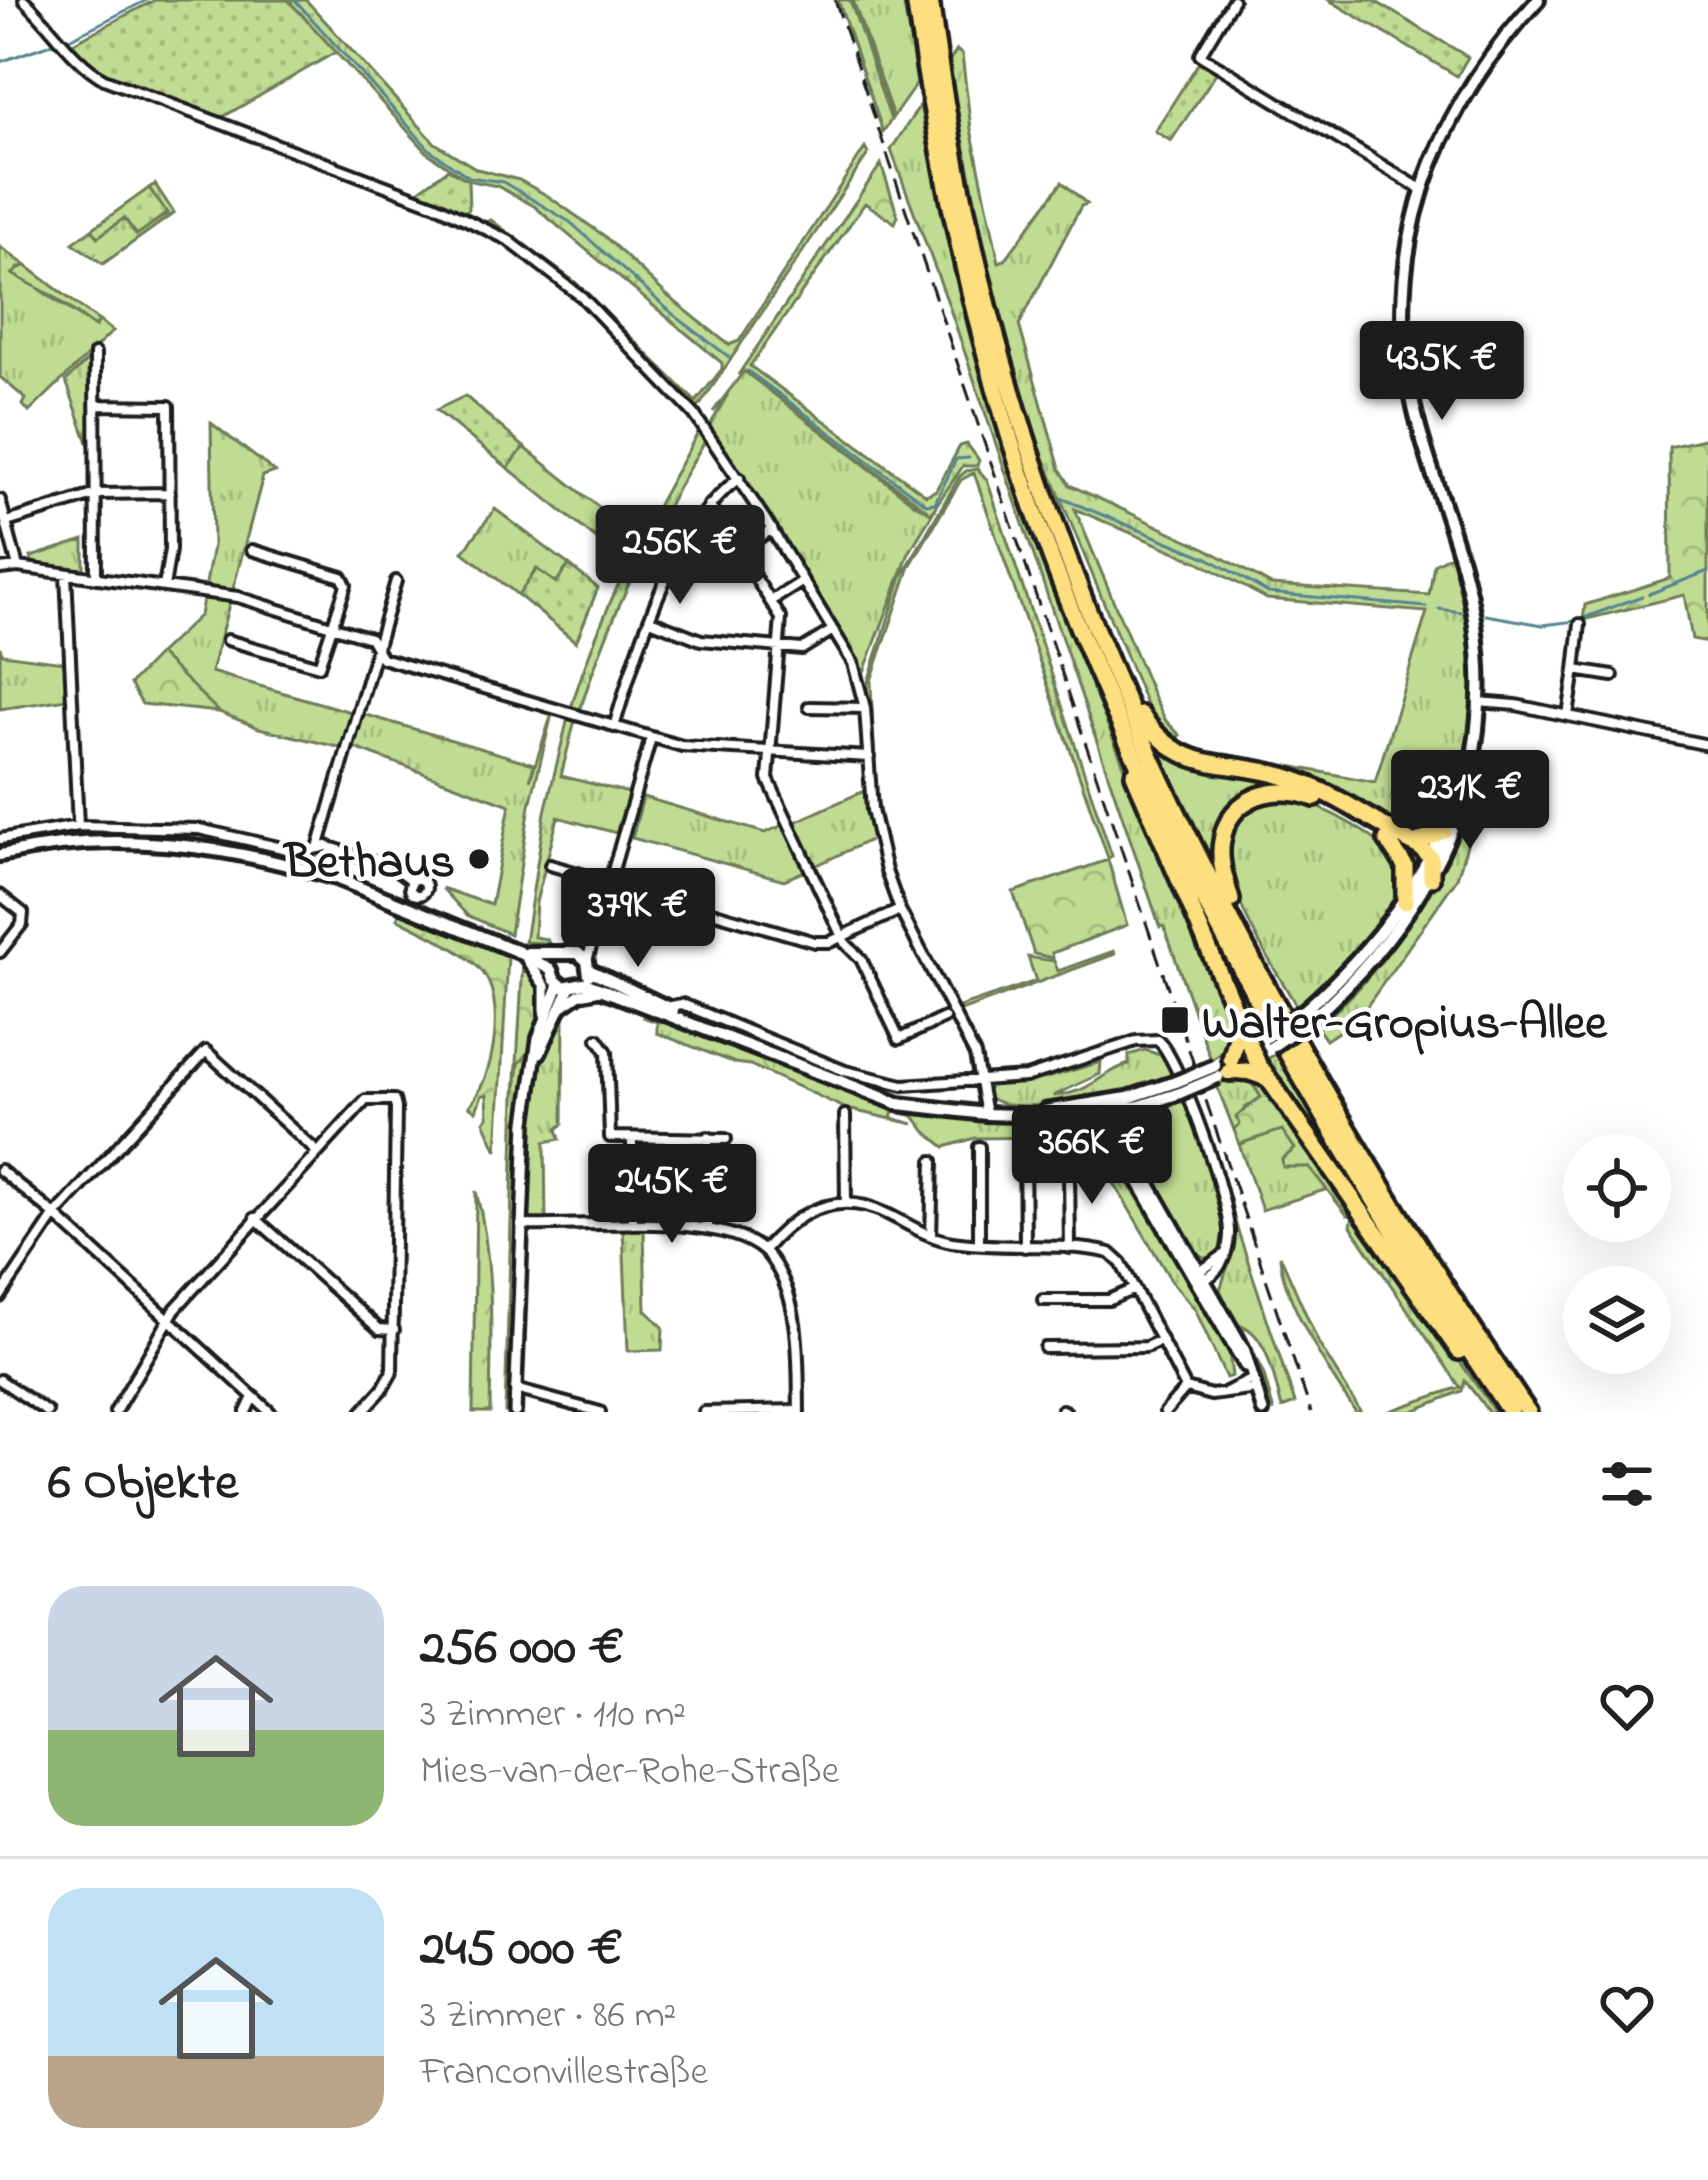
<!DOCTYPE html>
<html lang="de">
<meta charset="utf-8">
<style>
body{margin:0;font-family:"Indie Flower",sans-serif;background:#f2f2f2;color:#222;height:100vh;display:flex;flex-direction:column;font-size:45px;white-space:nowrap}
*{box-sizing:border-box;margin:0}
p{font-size:39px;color:#767676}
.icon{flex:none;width:66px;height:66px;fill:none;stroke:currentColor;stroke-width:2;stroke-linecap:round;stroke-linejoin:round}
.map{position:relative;height:1412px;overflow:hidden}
.side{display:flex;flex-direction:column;background:#fff;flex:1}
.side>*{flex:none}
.tools{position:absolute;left:1563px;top:1134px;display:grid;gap:24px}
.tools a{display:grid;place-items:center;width:108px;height:108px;border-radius:50%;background:#fff;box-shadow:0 12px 48px #0002;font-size:60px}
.price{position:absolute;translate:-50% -102px;padding:0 27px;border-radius:12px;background:#1c1c1c;color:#fff;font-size:39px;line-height:78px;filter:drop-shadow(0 3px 6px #0008)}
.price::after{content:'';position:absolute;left:50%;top:72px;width:36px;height:27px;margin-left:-18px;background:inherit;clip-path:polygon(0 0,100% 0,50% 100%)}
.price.selected{background:#222;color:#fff}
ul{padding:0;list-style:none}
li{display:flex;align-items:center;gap:36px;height:300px;padding:0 48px}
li+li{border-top:3px solid #e0e0e0}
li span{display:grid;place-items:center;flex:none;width:336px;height:240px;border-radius:36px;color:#555}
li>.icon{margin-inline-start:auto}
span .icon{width:144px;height:144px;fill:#fffc;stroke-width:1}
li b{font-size:51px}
h2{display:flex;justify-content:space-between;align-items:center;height:144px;padding:0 48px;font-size:51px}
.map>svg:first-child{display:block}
.grass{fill:url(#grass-tufts);stroke:#6e7c58;stroke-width:3}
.forest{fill:url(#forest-crowns);stroke:#6e7c58;stroke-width:3}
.garden{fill:url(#garden-dots);stroke:#6e7c58;stroke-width:3}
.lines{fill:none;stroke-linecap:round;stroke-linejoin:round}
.stream{stroke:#578491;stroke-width:3}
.minor-casing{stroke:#1c1c1c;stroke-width:16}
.tertiary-casing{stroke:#1c1c1c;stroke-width:18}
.secondary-casing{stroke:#1c1c1c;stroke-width:20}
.motorway-casing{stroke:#1c1c1c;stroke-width:24}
.minor{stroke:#fff;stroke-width:8}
.tertiary{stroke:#fff;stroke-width:9}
.secondary{stroke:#fff;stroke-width:10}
.motorway{stroke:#fddf80;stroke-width:15}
.rail{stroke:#1c1c1c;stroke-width:3;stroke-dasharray:18 9;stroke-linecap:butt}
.secondary-bridge-casing{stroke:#1c1c1c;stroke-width:20;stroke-linecap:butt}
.secondary-bridge{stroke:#fff;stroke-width:10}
.poi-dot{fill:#1c1c1c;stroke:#fff;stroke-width:4.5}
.labels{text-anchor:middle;stroke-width:9;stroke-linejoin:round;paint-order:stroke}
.poi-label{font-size:48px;font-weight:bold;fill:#1c1c1c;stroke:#fff;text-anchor:end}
</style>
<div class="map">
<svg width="1708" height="1412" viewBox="0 0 1708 1412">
<defs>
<pattern id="grass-tufts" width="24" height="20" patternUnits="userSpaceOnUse" patternTransform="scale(3)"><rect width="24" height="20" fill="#c0dc93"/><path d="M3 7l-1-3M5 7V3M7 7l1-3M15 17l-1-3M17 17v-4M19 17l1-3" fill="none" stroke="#a4bc7e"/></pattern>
<pattern id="forest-crowns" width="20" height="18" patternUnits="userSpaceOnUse" patternTransform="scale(3)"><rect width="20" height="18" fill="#c0dc93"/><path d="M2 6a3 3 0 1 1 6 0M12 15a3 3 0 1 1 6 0" fill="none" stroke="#a4bc7e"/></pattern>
<pattern id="garden-dots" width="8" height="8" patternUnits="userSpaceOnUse" patternTransform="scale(3)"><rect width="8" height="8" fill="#c0dc93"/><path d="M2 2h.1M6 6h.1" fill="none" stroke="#a4bc7e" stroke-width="1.8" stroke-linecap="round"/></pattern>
</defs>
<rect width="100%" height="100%" fill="#fff"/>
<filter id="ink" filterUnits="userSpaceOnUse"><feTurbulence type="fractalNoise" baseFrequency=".00833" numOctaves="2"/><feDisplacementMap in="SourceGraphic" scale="24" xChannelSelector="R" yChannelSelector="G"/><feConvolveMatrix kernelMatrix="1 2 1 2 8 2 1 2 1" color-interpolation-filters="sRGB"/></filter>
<g filter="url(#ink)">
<path class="grass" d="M 288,0 L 306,0 L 435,143 L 477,169 L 519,180 L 548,196 L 603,235 L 668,296 L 729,345 L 739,341 L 865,148 L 868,154 L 696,411 L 582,291 L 486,222 L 491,220 L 575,282 L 696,402 L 722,369 L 722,363 L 534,206 L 497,186 L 467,180 L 428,153 Z
M 838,0 L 850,0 L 891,120 L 883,132 Z
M 853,0 L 903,0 L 917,83 L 893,117 Z
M 957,50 L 962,55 L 971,129 L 999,262 L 1005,260 L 1062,182 L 1087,204 L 1081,206 L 1019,325 L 1060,469 L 1070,485 L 1207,549 L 1271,585 L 1429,595 L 1434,564 L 1454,553 C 1473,642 1490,751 1433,831 L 1413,836 L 1351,802 L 1222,762 L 1225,754 L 1375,782 L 1427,612 L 1267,599 L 1197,561 L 1075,509 L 1155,700 L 1166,721 L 1180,735 L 1171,742 L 1152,719 L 1035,436 L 991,280 L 948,63 Z
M 920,105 C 937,192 953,278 978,363 C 1030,541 1101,712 1173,882 L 1185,877 L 1259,1021 L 1261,1031 L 1253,1035 L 1233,1022 L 1228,1049 L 1211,1060 L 1164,926 L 1160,927 L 948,303 L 891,150 Z
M 155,184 L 174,213 L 103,264 L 73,243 L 92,229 L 98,236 L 124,218 L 136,235 L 167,214 L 149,188 Z
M 0,247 L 25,265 L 17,269 C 37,292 68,307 94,326 L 99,321 L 113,331 L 29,412 L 23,405 L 26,399 L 0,377 Z
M 92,356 L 91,451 L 66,381 Z
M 744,371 L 915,504 L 931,513 L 935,509 L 909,553 L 864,672 L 709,427 L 728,394 L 713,412 Z
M 211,423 L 275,472 L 263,476 L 211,672 L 351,712 L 342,748 L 259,728 L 219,712 L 159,654 L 200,615 L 213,546 Z
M 698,433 L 705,441 C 653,527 610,614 580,710 L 571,708 C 601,610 647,521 698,433 Z
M 524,447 L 625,528 L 614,553 L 508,468 Z
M 978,469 L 987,480 L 1112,856 L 1108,858 L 974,473 L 961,480 L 910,566 L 871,681 L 875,789 L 894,882 L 876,814 L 867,685 L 902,576 L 959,477 L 966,471 Z
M 495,509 L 569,565 L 556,583 L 536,569 L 518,595 L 463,552 Z
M 84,540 L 84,570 L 33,563 L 31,557 Z
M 0,647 L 2,654 L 64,662 L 67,699 L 0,709 Z
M 356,712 L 534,764 L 530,780 L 552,714 L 530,805 L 510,934 L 467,915 L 442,888 L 491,905 L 510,805 L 347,745 Z
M 568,718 L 575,720 L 561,776 L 629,793 L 616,833 L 558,817 L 536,902 L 534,937 L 547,939 L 549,943 L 525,942 L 545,812 Z
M 1150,733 L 1162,748 L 1290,783 L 1235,807 L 1222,882 Z
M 1473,786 L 1482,795 L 1457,878 L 1358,1019 L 1326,1040 L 1318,1029 C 1332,1012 1350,999 1364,982 C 1416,922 1451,862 1473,786 Z
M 864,791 L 872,839 L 813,867 L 793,823 Z
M 1288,795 C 1316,804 1394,840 1400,871 C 1409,915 1329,984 1297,1007 C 1270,958 1189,849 1252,804 C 1260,798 1277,797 1288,795 Z
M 643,797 L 765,833 L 783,825 L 805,871 L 784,880 L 632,838 Z
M 77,834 L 158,834 L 255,848 C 283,842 291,863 327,851 L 335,858 L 330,866 L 324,866 C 209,834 117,833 0,851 L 0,847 Z
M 1114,951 L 1115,954 L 961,1011 L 959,1007 L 1036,981 L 1028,957 L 1054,961 L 1058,971 Z
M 594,994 L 638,1009 C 610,999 584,988 564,1017 L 563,1124 L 557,1129 L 560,1139 L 545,1142 L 546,1220 L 530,1221 L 526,1215 C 529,1156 526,1015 594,994 Z
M 646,1010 L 895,1106 L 891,1118 L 914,1124 L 847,1109 L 750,1065 L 735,1063 L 657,1033 L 657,1022 L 643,1017 Z
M 1145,1050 L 1163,1056 L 1176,1076 C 1142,1090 1014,1122 988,1096 L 986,1084 L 990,1081 L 1043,1079 L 1101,1062 L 1100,1074 L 1053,1096 C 1095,1092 1097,1074 1129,1064 L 1129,1055 Z
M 1279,1052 L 1434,1309 L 1264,1061 Z
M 529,1055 L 518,1160 L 509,1412 L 505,1412 L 515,1096 L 519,1063 Z
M 1235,1075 L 1252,1075 L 1270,1089 L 1495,1412 L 1489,1412 L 1465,1381 L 1462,1391 L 1411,1412 L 1387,1412 L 1460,1387 L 1351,1226 L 1353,1215 L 1262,1085 L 1251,1081 L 1261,1097 L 1245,1108 L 1241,1124 L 1234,1130 L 1217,1086 Z
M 1185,1099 L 1222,1211 L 1224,1226 L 1219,1254 L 1206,1259 L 1193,1250 L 1149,1174 C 1142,1139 1150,1113 1185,1099 Z
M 902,1108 L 979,1120 L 1072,1122 L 1102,1138 L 1229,1351 L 1232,1376 L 1226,1378 L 1195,1309 L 1172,1282 L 1105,1168 L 1082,1141 L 1062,1137 L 975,1138 L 945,1147 L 926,1132 L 914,1116 L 901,1113 Z
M 1282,1129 L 1328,1189 L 1262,1210 L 1239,1144 Z
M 1234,1219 L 1295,1403 L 1282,1408 C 1274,1381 1269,1336 1241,1325 L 1264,1375 L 1274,1412 L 1262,1376 L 1220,1290 L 1234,1247 Z
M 623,1229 L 644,1229 L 646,1310 L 663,1327 L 662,1350 L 628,1351 Z
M 1280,1255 L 1319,1344 L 1361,1412 L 1356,1412 C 1331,1377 1280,1294 1280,1255 Z"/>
<path class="forest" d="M 881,164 L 898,216 L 895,223 L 865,203 L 750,366 L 926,495 L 936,490 L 960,446 L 967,444 L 979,460 L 977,466 L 963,466 L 931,513 L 745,371 L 738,375 Z
M 25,265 L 99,321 L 95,327 L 53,296 L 12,274 Z
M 1708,438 L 1708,642 L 1692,639 L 1684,595 L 1583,620 L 1585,605 L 1670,578 L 1669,447 Z
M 159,654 L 219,712 L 142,704 L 130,684 Z
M 1108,860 L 1127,925 L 1052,953 L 1053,958 L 1034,954 L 1013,892 Z
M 399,909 L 508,956 L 497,1151 L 484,1121 L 488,1117 L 487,1095 L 482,1095 L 476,1111 L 469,1106 C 493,1079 505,1010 486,977 C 474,955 422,931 398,919 Z
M 523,963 C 551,986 545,1041 519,1063 L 515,1096 Z
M 1250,1080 L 1262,1084 L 1354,1215 L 1347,1215 L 1309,1167 L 1283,1167 L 1282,1159 L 1295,1149 L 1282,1130 L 1239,1144 L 1234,1130 L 1240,1124 L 1236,1117 L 1261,1097 Z
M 476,1191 C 495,1264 491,1338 490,1412 L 473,1412 Z"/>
<path class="garden" d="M 155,0 L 288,0 L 336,52 L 219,119 L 107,76 L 92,68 L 71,44 Z
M 1329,0 L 1373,0 L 1468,57 L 1457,76 Z
M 1201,59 L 1218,70 L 1171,141 L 1155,131 Z
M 448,169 L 468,180 L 469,209 L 465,212 L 415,193 Z
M 149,188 L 167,213 L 137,235 L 124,218 L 98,237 L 92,229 Z
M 465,396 L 524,447 L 508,468 L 436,410 Z
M 569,565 L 598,588 L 576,642 L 518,595 L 537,569 L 556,583 Z"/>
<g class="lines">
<path class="stream" d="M 295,0 L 430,150 L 469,177 L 503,182 L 570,222 L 674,315 L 729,357
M 69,39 L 147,0
M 0,62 L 56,42
M 748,371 L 926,504 L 935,503 L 956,459 L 969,458
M 1061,498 L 1208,558 L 1268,593 L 1426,607
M 1649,594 L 1708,571
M 1439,609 L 1461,612
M 1486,615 L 1543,625 L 1576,621
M 1584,618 L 1642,596"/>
<g class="minor-casing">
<path id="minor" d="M 24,0 C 52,26 71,60 104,79 L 436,205 L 508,240 L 582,297 L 694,414 L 765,519 L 853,663 L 865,708 L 872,810 L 886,871 L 900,910 L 975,1055 L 986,1114
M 1233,0 L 1200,55 L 1421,189
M 95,354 L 96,578
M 96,405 L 169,406 L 170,550 L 164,587
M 0,500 L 18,567
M 709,505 L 781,618 L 768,779 L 845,943 L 861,959 L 899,1039 L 944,1018
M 7,522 L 97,494 L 170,493
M 680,555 L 712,570 L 772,529
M 0,569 L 18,567 L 238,597 L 370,638 L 382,658 L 682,746 L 869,757
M 66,574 L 78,826
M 771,601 L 803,581
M 650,620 L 701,640 L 802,649 L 833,630
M 227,640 L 319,666 L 346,585 L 342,577 L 252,550
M 1575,670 L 1580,624
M 1478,702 L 1516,705 L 1708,745
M 809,707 L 865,708
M 1568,715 L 1575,670 L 1613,676
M 614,727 C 637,650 672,527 739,478
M 0,839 L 78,826 L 199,829 L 300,852 L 327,846 L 398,870 L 413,881
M 319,845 L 396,581
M 550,865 L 815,942 L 830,942 L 900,910
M410 887a8 8 0 1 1 16 0a8 8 0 1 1-16 0Z
M 338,879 L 348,852
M 0,895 L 23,913 L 22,924 L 0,952
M 587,961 L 651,738
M 666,1007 L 682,1004 L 845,1071 L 903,1085 L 1026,1077 L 1136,1041 L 1158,1040 C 1180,1060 1231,1204 1229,1235 C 1228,1255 1220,1273 1202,1281
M 598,1039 L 607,1052 L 610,1137 L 726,1139
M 845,1115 L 846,1203
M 632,1139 L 633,1224
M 1024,1145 L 1025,1247
M 0,1170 L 55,1215 L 270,1412
M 255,1218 L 379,1329 L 394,1330
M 521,1225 C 580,1228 735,1208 771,1259 C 802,1302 798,1362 799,1412
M 708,1229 L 708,1137
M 931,1236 L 933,1161
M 979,1244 L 979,1147
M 1070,1248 L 1069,1173 L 1073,1159
M 764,1250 C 796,1212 836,1190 885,1213 C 907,1223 928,1238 952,1242 C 1004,1250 1059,1241 1110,1253 L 1121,1263 L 1186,1388 L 1211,1395 L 1257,1389
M 1198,1273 L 1225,1254
M 0,1297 L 55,1215 L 206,1051 L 316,1151
M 1043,1300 L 1109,1300 L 1134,1289
M 1045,1348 L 1146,1347 L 1159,1341
M 0,1380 L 47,1412
M 515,1389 L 600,1412
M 1226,1392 L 1253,1379
M 1062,1410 L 1066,1412
M 115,1412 L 175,1309 L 366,1100 L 394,1100 L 396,1108 L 392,1372 L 382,1390 L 362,1412
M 246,1412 L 253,1397
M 704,1412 L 799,1410
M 1165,1412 L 1186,1388"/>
</g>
<g class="tertiary-casing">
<path id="tertiary" d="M 527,960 L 545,986 L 545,1015
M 561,1007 L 580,994 L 600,990
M 540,1053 L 569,989
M 1116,1105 L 1137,1162 L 1245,1351 L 1263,1412
M 1112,1106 L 1116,1144 L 1245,1366
M 1078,1117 L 1116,1144
M 1139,1159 L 1143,1128 L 1161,1100
M 515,1412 L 526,1122 L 538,1038 L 559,985"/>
</g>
<g class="secondary-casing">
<path id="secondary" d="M 0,855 C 115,828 229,846 339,879
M 338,879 L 519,952 L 551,970 L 554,979 L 563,987 L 584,983 L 603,990 L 899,1104 L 986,1114 L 1078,1117 L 1140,1106 L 1180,1093
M 528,953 L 578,953 L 587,961 L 589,975
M 589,970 L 673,1010
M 1306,1009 C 1378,945 1430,875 1462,783
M 1312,1019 C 1449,896 1513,747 1462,564 C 1442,494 1412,427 1405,354 C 1392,217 1446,98 1538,0
M 1045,1111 L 1128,1098 L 1176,1082"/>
</g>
<g class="motorway-casing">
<path id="motorway" d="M 915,0 C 938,159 970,317 1020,470 C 1131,802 1317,1122 1510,1412
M 930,0 C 947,126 971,250 1006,372 C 1111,736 1316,1100 1528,1412
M 1141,715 C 1185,778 1227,757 1290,778 C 1336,793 1379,825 1421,848 L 1431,858 L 1431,878
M 1134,774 L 1258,1064 L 1459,1351
M 1387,840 L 1405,866 L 1405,902
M 1415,844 L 1444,830
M 1231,900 C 1226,881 1218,861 1222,841 C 1229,795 1277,783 1315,798
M 1231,1059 L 1240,1027
M 1229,1072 L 1247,1071 L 1267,1078"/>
</g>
<use href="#minor" class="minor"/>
<use href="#tertiary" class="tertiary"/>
<use href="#secondary" class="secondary"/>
<use href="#motorway" class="motorway"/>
<path class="rail" d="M 835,0 L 1311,1412"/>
<g class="secondary-bridge-casing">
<path id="secondary-bridge" d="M 1265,1038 L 1306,1009
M 1270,1048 L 1312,1019
M 1176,1082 L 1215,1066
M 1180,1093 L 1218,1077"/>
</g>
<use href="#secondary-bridge" class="secondary-bridge"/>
</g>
</g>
<g class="poi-dot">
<circle cx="479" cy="859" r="12"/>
<rect x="1160" y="1005" width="30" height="30" rx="6"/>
</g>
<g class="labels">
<g class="poi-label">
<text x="455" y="876">Bethaus</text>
<text x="1202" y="1037" text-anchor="start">Walter-Gropius-Allee</text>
</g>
</g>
</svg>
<div class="tools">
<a><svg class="icon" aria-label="locate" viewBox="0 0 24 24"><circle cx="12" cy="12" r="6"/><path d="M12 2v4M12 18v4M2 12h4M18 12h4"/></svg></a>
<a><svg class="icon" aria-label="layers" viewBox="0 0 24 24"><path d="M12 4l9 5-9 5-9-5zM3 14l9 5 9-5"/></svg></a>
</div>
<b class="price" style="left:1442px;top:423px">435K €</b>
<b class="price selected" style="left:680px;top:607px">256K €</b>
<b class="price" style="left:1470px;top:852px">231K €</b>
<b class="price" style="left:638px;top:970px">379K €</b>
<b class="price" style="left:1092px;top:1207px">366K €</b>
<b class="price" style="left:672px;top:1246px">245K €</b>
</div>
<section class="side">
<h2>6 Objekte<svg class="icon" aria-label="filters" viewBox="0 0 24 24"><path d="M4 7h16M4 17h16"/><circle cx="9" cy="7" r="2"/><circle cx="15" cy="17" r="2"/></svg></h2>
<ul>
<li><span style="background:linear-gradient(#c9d6e8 60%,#8fb573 0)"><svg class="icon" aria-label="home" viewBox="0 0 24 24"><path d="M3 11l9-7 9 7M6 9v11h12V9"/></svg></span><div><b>256 000 €</b><p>3 Zimmer · 110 m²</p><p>Mies-van-der-Rohe-Straße</p></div><svg class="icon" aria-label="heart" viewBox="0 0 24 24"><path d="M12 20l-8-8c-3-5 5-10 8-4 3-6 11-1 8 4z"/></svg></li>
<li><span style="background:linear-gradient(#bfe0f5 70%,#b9a48a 0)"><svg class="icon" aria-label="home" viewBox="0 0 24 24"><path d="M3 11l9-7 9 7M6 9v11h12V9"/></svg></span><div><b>245 000 €</b><p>3 Zimmer · 86 m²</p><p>Franconvillestraße</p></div><svg class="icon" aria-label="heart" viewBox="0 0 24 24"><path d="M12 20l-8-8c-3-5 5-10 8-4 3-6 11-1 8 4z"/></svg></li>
</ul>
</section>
